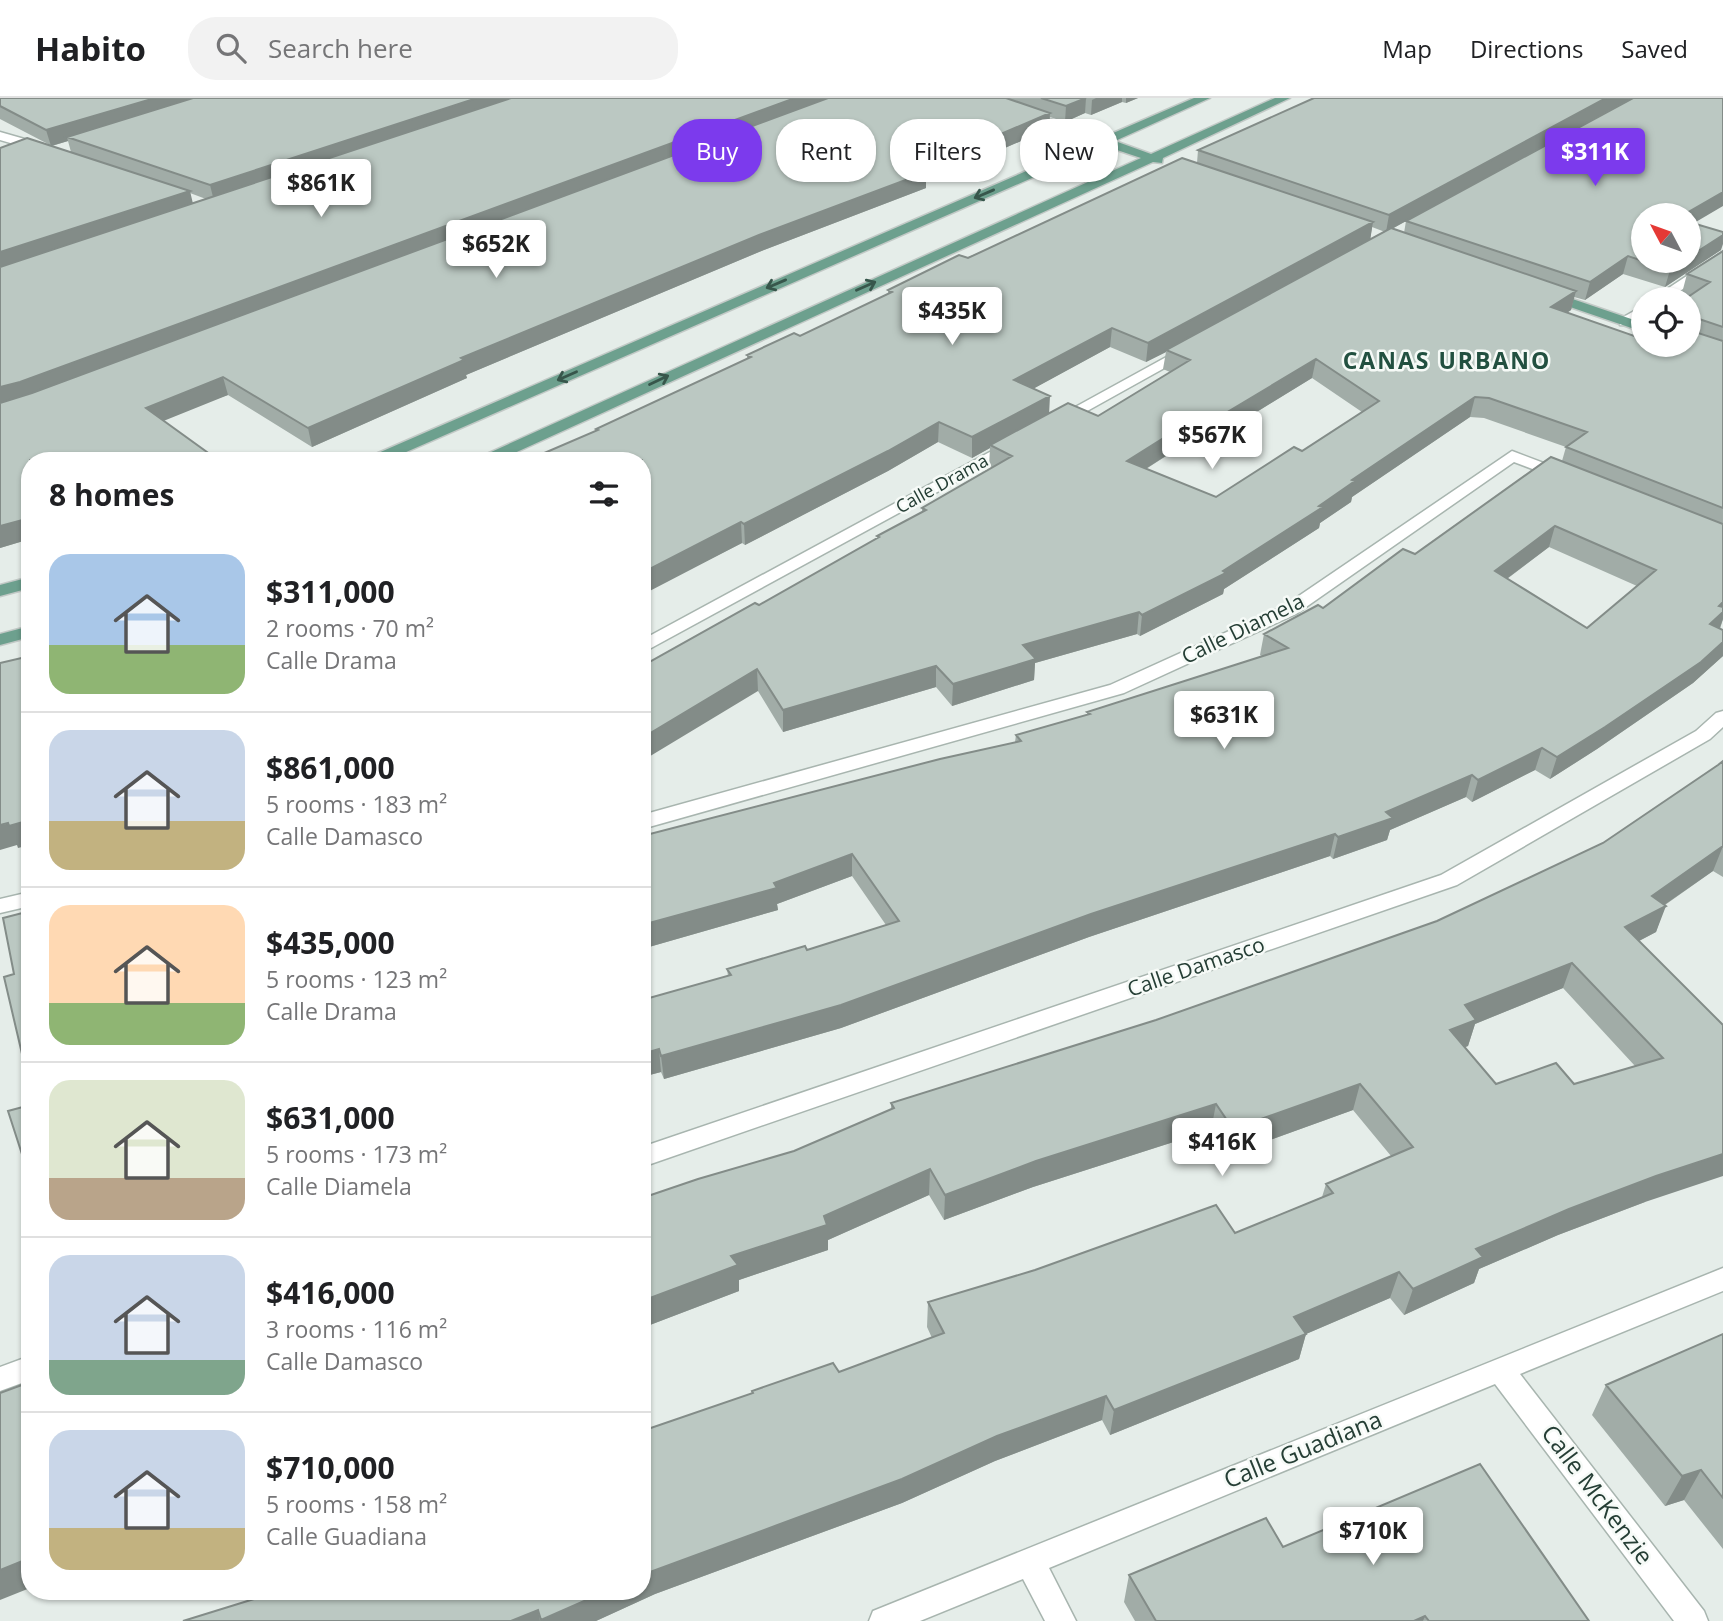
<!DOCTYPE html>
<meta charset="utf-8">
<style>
body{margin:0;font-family:"Open Sans",sans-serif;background:#f2f2f2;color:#202124;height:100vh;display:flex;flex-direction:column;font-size:26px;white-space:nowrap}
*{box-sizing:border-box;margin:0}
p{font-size:23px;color:#757577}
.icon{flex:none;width:38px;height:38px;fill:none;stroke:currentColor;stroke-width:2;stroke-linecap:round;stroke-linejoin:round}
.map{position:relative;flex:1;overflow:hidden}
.panel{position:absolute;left:21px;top:354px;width:630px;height:1148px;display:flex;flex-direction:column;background:#fff;border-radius:28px;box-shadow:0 2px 5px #0004}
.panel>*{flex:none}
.top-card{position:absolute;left:672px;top:21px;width:665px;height:63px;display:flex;gap:14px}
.needle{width:46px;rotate:311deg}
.buttons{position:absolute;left:1631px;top:105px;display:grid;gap:14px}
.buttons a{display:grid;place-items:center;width:70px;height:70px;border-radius:50%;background:#fff;box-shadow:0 2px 5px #0004;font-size:35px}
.price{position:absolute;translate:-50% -60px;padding:0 16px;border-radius:7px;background:#fff;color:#222;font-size:23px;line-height:46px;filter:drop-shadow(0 2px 4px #0008)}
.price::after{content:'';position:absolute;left:50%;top:42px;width:21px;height:16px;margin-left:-10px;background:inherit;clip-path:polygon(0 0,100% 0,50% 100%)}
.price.current{background:#7c3aed;color:#fff}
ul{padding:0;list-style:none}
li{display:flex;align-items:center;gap:21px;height:175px;padding:0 28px}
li+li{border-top:2px solid #e0e0e0}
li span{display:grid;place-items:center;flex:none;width:196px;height:140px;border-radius:21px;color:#555}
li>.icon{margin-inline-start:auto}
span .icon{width:84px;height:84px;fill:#fffc;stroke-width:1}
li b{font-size:30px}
h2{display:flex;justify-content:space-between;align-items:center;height:84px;padding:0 28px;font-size:30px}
.pill{padding:0 24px;border-radius:28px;background:#fff;box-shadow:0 2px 5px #0004;font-size:24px;line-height:63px}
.pill.current{background:#7c3aed;color:#fff}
header{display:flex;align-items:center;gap:42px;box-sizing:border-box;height:98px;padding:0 35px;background:#fff;border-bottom:2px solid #e0e0e0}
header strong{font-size:33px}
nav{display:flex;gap:38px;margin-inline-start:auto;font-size:24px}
.search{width:490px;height:63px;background:#f2f2f2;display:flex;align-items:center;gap:18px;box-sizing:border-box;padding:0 24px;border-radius:28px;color:#757577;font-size:26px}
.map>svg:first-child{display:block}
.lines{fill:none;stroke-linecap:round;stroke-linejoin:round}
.street-casing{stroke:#a8b5af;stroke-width:3}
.primary-casing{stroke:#c2c9c6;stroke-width:3}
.street{fill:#fff;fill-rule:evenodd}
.primary{fill:#6da08e;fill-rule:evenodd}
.wall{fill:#a1aca7;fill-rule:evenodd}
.shaded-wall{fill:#838c88}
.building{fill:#bbc8c2;stroke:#838c88;stroke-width:2;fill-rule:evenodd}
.oneway{stroke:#37564b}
.labels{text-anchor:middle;stroke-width:5;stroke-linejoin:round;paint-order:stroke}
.far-street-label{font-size:18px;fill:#253e35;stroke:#f6faf7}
.street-label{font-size:21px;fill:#253e35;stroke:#f6faf7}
.far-district-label{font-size:23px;font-weight:bold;letter-spacing:2px;fill:#225040;stroke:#f6faf7}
.near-street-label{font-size:24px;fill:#253e35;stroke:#f6faf7}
</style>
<header>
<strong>Habito</strong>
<div class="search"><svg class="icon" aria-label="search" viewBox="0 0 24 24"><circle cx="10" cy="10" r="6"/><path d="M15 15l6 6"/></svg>Search here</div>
<nav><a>Map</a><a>Directions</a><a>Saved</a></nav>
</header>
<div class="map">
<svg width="1723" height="1523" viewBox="0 0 1723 1523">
<rect width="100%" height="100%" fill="#e5ede9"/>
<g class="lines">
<g class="street-casing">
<path id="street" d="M 0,34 L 49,48 L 51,51 L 45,55 L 0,42 Z
M 1723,154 L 1723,164 L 1668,201 L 1652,201 Z
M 1643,208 L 1643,218 L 1630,227 L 1620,227 L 1620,221 Z
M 1190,246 L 1195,247 L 1197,250 L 1195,253 L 1062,327 L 1056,329 L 1048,324 Z
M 1012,342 L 1018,344 L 1020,347 L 1018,350 L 642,555 L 642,542 Z
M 1512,353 L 1570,375 L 1572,378 L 1564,383 L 1514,364 L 1296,516 L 1124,595 L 642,731 L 642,717 L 1110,587 L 1284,508 Z
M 1723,613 L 1723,629 L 1710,641 L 1457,787 L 642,1069 L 642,1049 L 1441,777 L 1696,633 L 1716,615 Z
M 30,794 L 30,808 L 0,815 L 0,801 Z
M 1723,1170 L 1723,1193 L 1520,1276 L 1704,1513 L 1708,1523 L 1674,1523 L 1495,1286 L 1049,1470 L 1076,1523 L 1045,1523 L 1023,1481 L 920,1523 L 869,1523 L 873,1513 Z
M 30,1258 L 30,1282 L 0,1293 L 0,1269 Z"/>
</g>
<g class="primary-casing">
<path id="primary" d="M 970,0 L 987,0 L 1104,39 L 1194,0 L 1210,0 L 1115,43 L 1151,56 L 1275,0 L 1290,0 L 1163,60 L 1162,65 L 1153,64 L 499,362 L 478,362 L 480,359 L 1141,60 L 1105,48 L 388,362 L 367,362 L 369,359 L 1093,44 Z
M 1546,192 L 1643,225 L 1643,234 L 1541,199 L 1539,196 Z
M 30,479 L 30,490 L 0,498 L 0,487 Z
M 30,528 L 30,539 L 0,547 L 0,536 Z"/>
</g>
<use href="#street" class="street"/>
<use href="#primary" class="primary"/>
</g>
<path class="wall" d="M 0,0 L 1138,0 L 1126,5 L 1122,4 L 1091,17 L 1085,15 L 1065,24 L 1050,19 L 1049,31 L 926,84 L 926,90 L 759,154 L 466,277 L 467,280 L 312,349 L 228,297 L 30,362 L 30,441 L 0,450 L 48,46 L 0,21 ZM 68,43 L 71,54 L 52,48 ZM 190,95 L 206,101 L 192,105 Z
M 1314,0 L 1632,0 L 1437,106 L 1694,125 L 1721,152 L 1665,189 L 1623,176 L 1585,202 L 1574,199 L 1571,212 L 1567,215 L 1634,238 L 1690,198 L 1682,195 L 1687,176 L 1723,153 L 1723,521 L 1720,531 L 1723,532 L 1723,558 L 1693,585 L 1597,651 L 1550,681 L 1535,672 L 1472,704 L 1466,699 L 1390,732 L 1387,742 L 1333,761 L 1330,758 L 1089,839 L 841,930 L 664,981 L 661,974 L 642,979 L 642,902 L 728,878 L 727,871 L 807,852 L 886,827 L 852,778 L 777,806 L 778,812 L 642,851 L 1015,644 L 1016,637 L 1087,617 L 1087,614 L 1262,558 L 1260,557 L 1264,536 L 1323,510 L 1415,456 L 1562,363 L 1566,349 L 1484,320 L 1470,319 L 1352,399 L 1351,404 L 1320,425 L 1319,430 L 1224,491 L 1223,496 L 1140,538 L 1137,536 L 1035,565 L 1034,582 L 952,608 L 936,589 L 783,634 L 758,593 L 651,563 L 759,507 L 877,441 L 877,438 L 922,414 L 922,410 L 992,369 L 989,368 L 990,350 L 972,360 L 938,344 L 888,373 L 745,447 L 742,445 L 690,471 L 596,333 L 596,331 L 747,261 L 747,257 L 800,238 L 888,196 L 888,192 L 1197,65 L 1198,52 ZM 1406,123 L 1404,135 L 1392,131 ZM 1372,129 L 1385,134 L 1370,142 ZM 1110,249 L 1146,264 L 1166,254 L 1163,271 L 1170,274 L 1098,318 L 1049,315 L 1034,290 ZM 1312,280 L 1362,314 L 1302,353 L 1216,399 L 1146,371 L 1200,336 L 1211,342 ZM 1549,449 L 1637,488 L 1587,530 L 1507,481 Z
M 1723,663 L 1723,779 L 1713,773 L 1665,807 L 1656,834 L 1639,843 L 1723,927 L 1645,1104 L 1558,1137 L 1479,1171 L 1474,1185 L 1404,1217 L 1390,1200 L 1306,1236 L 1299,1261 L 1110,1337 L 1102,1322 L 995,1363 L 902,1405 L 655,1496 L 596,1523 L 183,1523 L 254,1501 L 752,1296 L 752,1293 L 839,1274 L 932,1240 L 927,1229 L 928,1204 L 1235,1135 L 1322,1099 L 1326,1086 L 1391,1058 L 1353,1012 L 1228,1057 L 1211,1032 L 1033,1089 L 944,1122 L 929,1097 L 828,1142 L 828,1152 L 739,1182 L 739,1193 L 642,1230 L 794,1053 L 891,1012 L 891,1005 L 1156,922 L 1437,823 L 1603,745 L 1718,667 ZM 1563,890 L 1635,968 L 1574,986 L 1496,986 L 1465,949 L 1468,948 L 1475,926 Z
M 1723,1236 L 1723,1451 L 1684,1402 L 1665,1408 L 1592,1317 L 1606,1287 Z
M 1283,1449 L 1589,1523 L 1135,1523 L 1124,1504 L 1129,1477 Z"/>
<path class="shaded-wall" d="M 155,0 L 210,0 L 67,39 L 68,43 L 51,48 L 46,32 Z
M 477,0 L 526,0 L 214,103 L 210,87 Z
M 795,0 L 837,0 L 0,309 L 0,289 Z
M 1086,0 L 1085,15 L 1065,24 L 1066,8 Z
M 1096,0 L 1122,0 L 1122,4 L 1091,17 L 1092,2 Z
M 1126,0 L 1138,0 L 1126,5 Z
M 1606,0 L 1632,0 L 1386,134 L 1389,117 Z
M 1050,15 L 1049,31 L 926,84 L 926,90 L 759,154 L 466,277 L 467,280 L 312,349 L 308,330 L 461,260 L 919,71 Z
M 190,93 L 194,110 L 0,173 L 0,154 Z
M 1723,94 L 1723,108 L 1689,128 L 1689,117 L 1683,117 Z
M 1373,124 L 1370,143 L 1166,252 L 1166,254 L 1146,264 L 1148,245 Z
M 1723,137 L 1723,146 L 1721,152 L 1665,189 L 1670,172 L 1684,163 L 1689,163 L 1689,159 Z
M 1628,158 L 1623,176 L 1585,202 L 1590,184 Z
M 1576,193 L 1571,212 L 1546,228 L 1551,209 Z
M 1696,220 L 1690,240 L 1689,241 L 1689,226 Z
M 1112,230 L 1110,249 L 1013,302 L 1014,282 Z
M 1316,261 L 1312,280 L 1211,342 L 1214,322 Z
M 223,279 L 228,297 L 151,328 L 146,310 Z
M 1050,298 L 1049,317 L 990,347 L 990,350 L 972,360 L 972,339 Z
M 1475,299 L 1470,319 L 1352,399 L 1351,404 L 1320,425 L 1319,430 L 1224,491 L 1223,496 L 1140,538 L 1142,517 L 1223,473 L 1352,382 Z
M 1202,316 L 1200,336 L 1125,384 L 1127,363 Z
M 939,324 L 938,344 L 888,373 L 745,447 L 744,426 Z
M 30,420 L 30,441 L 0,450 L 0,428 Z
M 741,424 L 742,445 L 642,497 L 642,475 Z
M 1555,428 L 1549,449 L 1489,494 L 1495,473 Z
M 1723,504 L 1723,521 L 1719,532 L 1710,526 L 1719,508 Z
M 1139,514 L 1137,536 L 1035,565 L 1034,582 L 952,608 L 953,586 L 1023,547 Z
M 1723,544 L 1723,558 L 1693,585 L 1597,651 L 1550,681 L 1557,659 Z
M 936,568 L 936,589 L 783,634 L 783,612 Z
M 757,571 L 758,593 L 642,663 L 642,640 Z
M 1542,650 L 1535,672 L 1472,704 L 1478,682 Z
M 1472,677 L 1466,699 L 1390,732 L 1387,742 L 1333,761 L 1338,739 L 1386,714 Z
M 30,722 L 30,747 L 18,750 L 17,747 L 0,752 L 0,727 Z
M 1335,736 L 1330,758 L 1089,839 L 841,930 L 664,981 L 661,958 Z
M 1723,748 L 1713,773 L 1654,814 L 1666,808 L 1656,834 L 1616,855 L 1625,829 L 1652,798 Z
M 852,756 L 852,778 L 777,806 L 778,812 L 642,851 L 642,827 L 774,785 Z
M 1572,865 L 1563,890 L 1475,926 L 1468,948 L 1442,958 L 1450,932 L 1465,907 Z
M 659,951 L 661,974 L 642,979 L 642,956 Z
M 1360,986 L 1353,1012 L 1228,1057 L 1233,1031 Z
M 1216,1006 L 1211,1032 L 1033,1089 L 944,1122 L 945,1097 L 1036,1063 Z
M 1723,1056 L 1723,1078 L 1645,1104 L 1558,1137 L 1479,1171 L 1474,1185 L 1404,1217 L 1413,1191 L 1476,1151 L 1569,1111 L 1656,1078 Z
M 930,1071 L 929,1097 L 828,1142 L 828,1152 L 739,1182 L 739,1193 L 642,1230 L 642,1203 L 731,1158 Z
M 1399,1174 L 1390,1200 L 1306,1236 L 1299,1261 L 1110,1337 L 1114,1312 L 1294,1219 Z
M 1106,1298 L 1102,1322 L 995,1363 L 902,1405 L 655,1496 L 596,1523 L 541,1523 L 541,1522 L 607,1493 L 642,1493 L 642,1477 L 997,1338 Z
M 1701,1372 L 1684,1402 L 1665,1408 L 1682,1378 Z
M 30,1460 L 30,1490 L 0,1502 L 0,1472 Z
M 538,1512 L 540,1523 L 511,1523 Z
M 1425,1518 L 1423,1523 L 1414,1523 Z"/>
<path class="building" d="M 0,0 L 155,0 L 46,32 L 0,8 Z
M 193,0 L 477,0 L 210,87 L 67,39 Z
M 511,0 L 795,0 L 20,284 L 0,289 L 0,169 Z
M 828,0 L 1006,0 L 1050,15 L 919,71 L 927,74 L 759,137 L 461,260 L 464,262 L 308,330 L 223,279 L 146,310 L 218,362 L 30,362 L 30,420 L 0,428 L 0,305 L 32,295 Z
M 1041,0 L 1086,0 L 1066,8 Z
M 1314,0 L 1606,0 L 1389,117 L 1198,52 Z
M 1633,0 L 1723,0 L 1723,94 L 1683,117 L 1643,117 L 1643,163 L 1684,163 L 1670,172 L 1628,158 L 1590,184 L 1406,123 Z
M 27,40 L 190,93 L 0,154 L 0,50 Z
M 1182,60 L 1373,124 L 1148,245 L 1112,230 L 1014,282 L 1050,298 L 972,339 L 939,324 L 888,353 L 744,426 L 741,424 L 642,475 L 642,362 L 528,362 L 598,332 L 596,331 L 751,259 L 747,257 L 794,235 L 800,238 L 892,194 L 888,192 L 959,157 L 968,160 Z
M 1689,124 L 1723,134 L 1723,137 L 1689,159 Z
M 1391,130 L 1576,193 L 1551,209 L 1634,238 L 1643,231 L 1643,247 L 1689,247 L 1689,232 L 1723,243 L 1723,410 L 1566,349 L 1587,334 L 1489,300 L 1475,299 L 1352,382 L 1355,383 L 1319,408 L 1323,409 L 1223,473 L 1226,475 L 1142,517 L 1139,514 L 1023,547 L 1036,561 L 953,586 L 936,568 L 783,612 L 757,571 L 642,640 L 642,558 L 651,563 L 755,505 L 759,507 L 879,439 L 877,438 L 926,412 L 922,410 L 1012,358 L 990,347 L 1068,305 L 1098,318 L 1190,262 L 1166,252 ZM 1316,261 L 1379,303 L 1302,353 L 1294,349 L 1216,399 L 1127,363 L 1202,316 L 1214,322 Z
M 1723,153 L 1723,229 L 1696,220 L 1692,225 L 1689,226 L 1689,201 L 1685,201 L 1710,184 L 1687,176 Z
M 1551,359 L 1723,426 L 1723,504 L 1719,508 L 1723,509 L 1723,514 L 1710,526 L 1723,532 L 1723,544 L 1701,564 L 1605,629 L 1557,659 L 1542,650 L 1478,682 L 1472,677 L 1386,714 L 1393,720 L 1338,739 L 1335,736 L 1091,816 L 841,907 L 661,958 L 659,951 L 642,956 L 642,902 L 731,877 L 727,871 L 805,848 L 807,852 L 899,823 L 852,756 L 774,785 L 777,790 L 642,827 L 642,738 L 940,661 L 1021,643 L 1016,637 L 1090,616 L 1087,614 L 1288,550 L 1264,536 L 1318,507 L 1323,510 L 1403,451 L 1415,456 ZM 1555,428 L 1656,472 L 1587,530 L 1495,473 Z
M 30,558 L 30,722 L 9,728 L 8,725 L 0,727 L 0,565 Z
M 1723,663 L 1723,748 L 1652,798 L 1666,808 L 1625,829 L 1723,927 L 1723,1056 L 1656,1078 L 1569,1111 L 1476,1151 L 1483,1159 L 1413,1191 L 1399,1174 L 1294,1219 L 1306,1236 L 1114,1312 L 1106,1298 L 997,1338 L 902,1381 L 642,1477 L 642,1333 L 753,1295 L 752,1293 L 833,1265 L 839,1274 L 944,1235 L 928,1204 L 1035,1172 L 1216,1107 L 1235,1135 L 1333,1095 L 1326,1086 L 1413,1049 L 1360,986 L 1233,1031 L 1216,1006 L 1036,1063 L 945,1097 L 930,1071 L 824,1118 L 827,1127 L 731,1158 L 738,1167 L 642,1203 L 642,1100 L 698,1081 L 794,1053 L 894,1010 L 891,1005 L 1156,922 L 1437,823 L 1603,745 L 1718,667 ZM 1572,865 L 1663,960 L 1574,986 L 1556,965 L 1496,986 L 1450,932 L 1476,922 L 1465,907 Z
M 30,813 L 30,990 L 4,879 L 14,876 L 3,820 Z
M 30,1007 L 30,1081 L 8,1013 Z
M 1723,1236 L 1723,1400 L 1701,1372 L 1682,1378 L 1606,1287 Z
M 30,1284 L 30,1460 L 0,1472 L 0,1295 Z
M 1480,1366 L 1589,1523 L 1429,1523 L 1425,1518 L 1414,1523 L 1156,1523 L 1129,1477 L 1266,1420 L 1283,1449 Z
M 275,1493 L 607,1493 L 541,1522 L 538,1512 L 511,1523 L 183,1523 L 254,1501 Z"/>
<defs><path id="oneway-shaft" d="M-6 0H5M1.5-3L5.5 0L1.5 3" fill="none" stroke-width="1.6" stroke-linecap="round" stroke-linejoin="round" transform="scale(1.75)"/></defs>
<g class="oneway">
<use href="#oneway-shaft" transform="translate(984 96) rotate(157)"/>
<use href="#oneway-shaft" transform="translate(776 186) rotate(157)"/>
<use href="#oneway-shaft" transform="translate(866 188) rotate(-24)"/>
<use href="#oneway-shaft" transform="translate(567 278) rotate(156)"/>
<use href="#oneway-shaft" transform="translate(659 282) rotate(-25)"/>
</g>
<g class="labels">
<g class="far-street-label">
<text transform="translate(942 386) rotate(-29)" y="6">Calle Drama</text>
</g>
<g class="street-label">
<text transform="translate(1243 531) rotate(-26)" y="7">Calle Diamela</text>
<text transform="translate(1196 869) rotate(-19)" y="7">Calle Damasco</text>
</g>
<g class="far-district-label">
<text x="1447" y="271">CANAS URBANO</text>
</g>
<g class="near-street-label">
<text transform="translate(1303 1352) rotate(-22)" y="8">Calle Guadiana</text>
<text transform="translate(1597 1397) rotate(53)" y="8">Calle McKenzie</text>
</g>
</g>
</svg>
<div class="buttons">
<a><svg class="needle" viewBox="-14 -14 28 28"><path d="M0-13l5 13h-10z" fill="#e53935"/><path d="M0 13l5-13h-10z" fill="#757577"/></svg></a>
<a><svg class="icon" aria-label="locate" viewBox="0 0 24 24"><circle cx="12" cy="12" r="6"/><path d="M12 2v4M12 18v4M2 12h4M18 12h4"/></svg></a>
</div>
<b class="price current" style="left:1595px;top:90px">$311K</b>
<b class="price" style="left:321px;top:121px">$861K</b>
<b class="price" style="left:496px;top:182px">$652K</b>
<b class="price" style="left:952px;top:249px">$435K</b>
<b class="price" style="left:1212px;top:373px">$567K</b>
<b class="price" style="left:1224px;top:653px">$631K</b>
<b class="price" style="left:1222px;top:1080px">$416K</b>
<b class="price" style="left:1373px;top:1469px">$710K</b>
<div class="top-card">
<a class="pill current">Buy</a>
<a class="pill">Rent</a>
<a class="pill">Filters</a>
<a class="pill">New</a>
</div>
<section class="panel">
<h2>8 homes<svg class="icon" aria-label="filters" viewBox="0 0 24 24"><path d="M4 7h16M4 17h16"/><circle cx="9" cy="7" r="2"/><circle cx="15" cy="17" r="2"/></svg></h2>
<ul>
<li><span style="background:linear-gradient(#a9c7e8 65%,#8fb573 0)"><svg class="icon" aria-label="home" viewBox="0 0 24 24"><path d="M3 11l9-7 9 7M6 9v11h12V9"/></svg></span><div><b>$311,000</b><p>2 rooms · 70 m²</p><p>Calle Drama</p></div></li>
<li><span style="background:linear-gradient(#c9d6e8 65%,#c2b280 0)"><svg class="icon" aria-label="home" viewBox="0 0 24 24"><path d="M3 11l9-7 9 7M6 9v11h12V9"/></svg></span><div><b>$861,000</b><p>5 rooms · 183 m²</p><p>Calle Damasco</p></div></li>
<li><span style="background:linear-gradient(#ffd9b3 70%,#8fb573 0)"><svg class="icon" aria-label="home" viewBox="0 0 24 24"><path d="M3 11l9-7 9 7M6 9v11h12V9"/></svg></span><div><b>$435,000</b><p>5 rooms · 123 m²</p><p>Calle Drama</p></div></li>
<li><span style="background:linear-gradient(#dfe7d0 70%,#b9a48a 0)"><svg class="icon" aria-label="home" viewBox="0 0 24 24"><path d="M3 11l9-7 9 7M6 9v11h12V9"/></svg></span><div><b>$631,000</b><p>5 rooms · 173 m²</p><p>Calle Diamela</p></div></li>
<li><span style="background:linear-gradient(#c9d6e8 75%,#7fa58c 0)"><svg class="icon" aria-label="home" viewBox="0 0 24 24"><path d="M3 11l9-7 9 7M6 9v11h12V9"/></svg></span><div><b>$416,000</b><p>3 rooms · 116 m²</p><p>Calle Damasco</p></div></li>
<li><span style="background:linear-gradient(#c9d6e8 70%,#c2b280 0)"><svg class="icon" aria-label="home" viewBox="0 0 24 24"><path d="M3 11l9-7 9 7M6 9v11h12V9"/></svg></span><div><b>$710,000</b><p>5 rooms · 158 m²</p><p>Calle Guadiana</p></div></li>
</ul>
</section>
</div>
